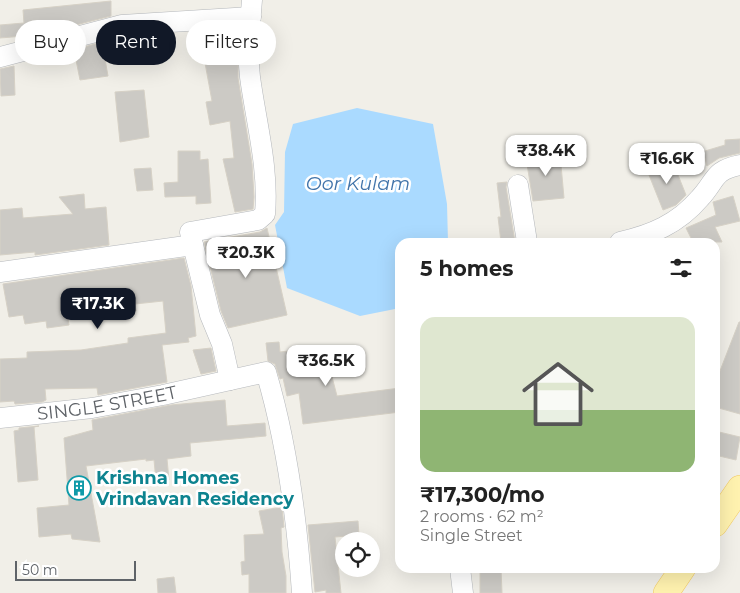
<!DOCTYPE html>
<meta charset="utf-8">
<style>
body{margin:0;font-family:Montserrat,sans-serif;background:#f6f6f6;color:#222;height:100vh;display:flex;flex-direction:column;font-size:19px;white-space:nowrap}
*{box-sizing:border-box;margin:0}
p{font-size:16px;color:#767676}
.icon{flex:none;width:28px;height:28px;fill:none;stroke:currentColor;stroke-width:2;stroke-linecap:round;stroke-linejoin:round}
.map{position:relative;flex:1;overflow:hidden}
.panel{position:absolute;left:395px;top:238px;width:325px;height:335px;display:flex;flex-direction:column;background:#fff;border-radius:15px;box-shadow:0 5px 20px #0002}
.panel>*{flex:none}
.top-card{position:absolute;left:15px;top:20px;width:305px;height:45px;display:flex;gap:10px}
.fabs{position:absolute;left:335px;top:532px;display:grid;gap:10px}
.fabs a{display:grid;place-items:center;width:45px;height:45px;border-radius:50%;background:#fff;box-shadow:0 5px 20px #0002;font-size:25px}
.scale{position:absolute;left:15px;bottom:12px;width:121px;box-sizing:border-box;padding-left:5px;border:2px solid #5f6368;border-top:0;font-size:14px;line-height:18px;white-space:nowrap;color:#5f6368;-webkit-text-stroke:4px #fff;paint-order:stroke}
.price{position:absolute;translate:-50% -42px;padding:0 11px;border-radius:10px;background:#fff;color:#222;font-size:16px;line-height:32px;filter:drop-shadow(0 1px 2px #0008)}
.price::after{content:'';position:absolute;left:50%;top:30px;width:15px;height:11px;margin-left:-8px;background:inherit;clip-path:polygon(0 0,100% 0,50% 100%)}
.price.on{background:#111827;color:#fff}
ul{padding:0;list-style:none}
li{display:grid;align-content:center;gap:10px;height:265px;padding:0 25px}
li span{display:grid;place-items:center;height:155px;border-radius:15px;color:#555}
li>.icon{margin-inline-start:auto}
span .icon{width:90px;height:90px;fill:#fffc;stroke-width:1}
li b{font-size:21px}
h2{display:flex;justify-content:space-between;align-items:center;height:60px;padding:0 25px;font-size:21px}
.tag{padding:0 18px;border-radius:22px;background:#fff;box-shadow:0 5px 20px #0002;font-size:18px;line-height:45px}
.tag.on{background:#111827;color:#fff}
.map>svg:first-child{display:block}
.water{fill:#aadaff}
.building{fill:#cccac5;stroke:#d6d1c6}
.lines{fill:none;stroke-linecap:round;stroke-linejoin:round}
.minor-casing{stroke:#b5b8bc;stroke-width:21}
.major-casing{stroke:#f2c960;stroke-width:26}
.minor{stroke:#fff;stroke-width:20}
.major{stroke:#fff2af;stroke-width:25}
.labels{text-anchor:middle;stroke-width:5;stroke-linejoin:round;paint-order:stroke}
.street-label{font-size:18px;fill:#5f6368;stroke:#fff}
.culture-label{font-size:18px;font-weight:bold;fill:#0d838f;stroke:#fff;text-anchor:start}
.water-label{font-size:19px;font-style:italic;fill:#4174aa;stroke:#fff}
</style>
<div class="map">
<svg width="740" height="593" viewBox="0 0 740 593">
<rect width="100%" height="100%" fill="#f1efe8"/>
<path class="water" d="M 357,108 L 433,124 L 447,204 L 448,242 L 400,242 L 400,308 L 360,316 L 287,288 L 275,225 L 284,212 L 285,152 L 293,124 Z"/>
<path class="building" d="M 111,1 L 111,16 L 36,35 L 0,38 L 0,25 L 24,23 L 23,10 Z
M 238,30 L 238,78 L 252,164 L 254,197 L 253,209 L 235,212 L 223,159 L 234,158 L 230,121 L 210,125 L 206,102 L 212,101 L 205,63 L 208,62 L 206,32 Z
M 102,42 L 108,76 L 80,80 L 74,50 Z
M 14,66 L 15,95 L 1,96 L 0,69 Z
M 144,90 L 149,137 L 120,142 L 115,92 Z
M 740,139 L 740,153 L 719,158 L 707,166 L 705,158 L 695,159 L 695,154 L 725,145 L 725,140 Z
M 178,151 L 200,151 L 200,160 L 208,159 L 211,203 L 196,204 L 196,196 L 165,197 L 164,183 L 178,182 Z
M 560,154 L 564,198 L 533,201 L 526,158 Z
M 672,160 L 686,195 L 676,205 L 663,210 L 647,170 Z
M 151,168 L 153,190 L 137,191 L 134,169 Z
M 507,182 L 506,187 L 515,242 L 501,242 L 498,217 L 501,217 L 497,183 Z
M 84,194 L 85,209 L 106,207 L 109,245 L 35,255 L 35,252 L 0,255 L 0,210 L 22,208 L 23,218 L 73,214 L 59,197 Z
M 733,196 L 740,221 L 715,227 L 722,242 L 693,242 L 686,228 L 716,215 L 713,202 Z
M 267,228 L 287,315 L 228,328 L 221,311 L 204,242 L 260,232 Z
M 184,258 L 191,286 L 196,336 L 188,338 L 189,342 L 162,345 L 167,382 L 98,395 L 97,388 L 45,389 L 46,400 L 42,402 L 15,404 L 14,401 L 0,402 L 0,359 L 27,358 L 27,352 L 81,350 L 128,343 L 128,338 L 166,333 L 163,301 L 135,304 L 136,311 L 114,312 L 114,306 L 108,306 L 108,301 L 65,301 L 69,325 L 47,328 L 46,321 L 25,324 L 23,315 L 9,317 L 3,284 Z
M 739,322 L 740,322 L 740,414 L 715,407 L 715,375 L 718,376 Z
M 279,342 L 280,352 L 322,347 L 323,356 L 342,354 L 344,368 L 330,369 L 337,396 L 400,388 L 400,412 L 303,424 L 299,393 L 287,396 L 283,378 L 280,379 L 275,364 L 268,361 L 266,343 Z
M 211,348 L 216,371 L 201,374 L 193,350 Z
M 225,400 L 227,426 L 265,423 L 266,436 L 190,443 L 191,456 L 167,459 L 169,480 L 156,481 L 154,460 L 146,461 L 146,459 L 86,466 L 100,542 L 72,539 L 71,534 L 39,537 L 37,508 L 69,505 L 64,438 L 93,430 L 92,420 L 171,405 Z
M 39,426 L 34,427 L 38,480 L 18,482 L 14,431 L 19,430 L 19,428 Z
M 715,431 L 740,437 L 736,460 L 715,455 Z
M 282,507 L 284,527 L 281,528 L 282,552 L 286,576 L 286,593 L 249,593 L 249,574 L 242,575 L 241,562 L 245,561 L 244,535 L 264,534 L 259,511 Z
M 358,521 L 359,535 L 335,537 L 341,593 L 326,593 L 326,590 L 315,592 L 308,525 Z
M 480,568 L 501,568 L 502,593 L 480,593 Z
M 174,577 L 176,593 L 158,593 L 157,579 Z"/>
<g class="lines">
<g class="minor-casing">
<g id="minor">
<path d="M 0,57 L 122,25 L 251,17"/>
<path d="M 518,185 L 527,242"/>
<path d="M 620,242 C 651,235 678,224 700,198 C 716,181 713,170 740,165"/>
<path d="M 193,245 L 210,315 L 222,344 L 230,380"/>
<path d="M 0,272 L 193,245 L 190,232 L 258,220 L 265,214 C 269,168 256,122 250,77 C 247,52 250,25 252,0"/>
<path id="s1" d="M 0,418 L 92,408 L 163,395 L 266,372 C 287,443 297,519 302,593"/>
<path d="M 460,568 L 463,593"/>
</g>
</g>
<g class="major-casing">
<path id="major" d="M 715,524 L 740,488
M 666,593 L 683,568"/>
</g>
<use href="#minor" class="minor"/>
<use href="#major" class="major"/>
</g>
<defs>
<g id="building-ring" transform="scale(1.25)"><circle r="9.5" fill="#fff" stroke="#0f9aa8" stroke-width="1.5"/><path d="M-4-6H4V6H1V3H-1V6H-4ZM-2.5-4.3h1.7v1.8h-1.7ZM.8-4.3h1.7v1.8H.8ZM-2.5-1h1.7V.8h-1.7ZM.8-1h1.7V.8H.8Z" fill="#0f9aa8"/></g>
</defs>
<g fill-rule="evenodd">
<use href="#building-ring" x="79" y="488"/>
</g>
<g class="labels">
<g class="street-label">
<text dy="6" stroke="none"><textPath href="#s1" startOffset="108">SINGLE STREET</textPath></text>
</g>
<g class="culture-label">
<text x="96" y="484">Krishna Homes<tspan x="96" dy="21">Vrindavan Residency</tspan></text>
</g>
<g class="water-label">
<text x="358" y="190">Oor Kulam</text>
</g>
</g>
</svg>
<div class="fabs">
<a><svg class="icon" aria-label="locate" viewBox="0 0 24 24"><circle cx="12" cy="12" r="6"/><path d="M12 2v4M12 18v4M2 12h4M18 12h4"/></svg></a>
</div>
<div class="scale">50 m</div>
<b class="price" style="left:546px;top:177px">₹38.4K</b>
<b class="price" style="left:667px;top:185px">₹16.6K</b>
<b class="price" style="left:246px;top:279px">₹20.3K</b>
<b class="price on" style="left:98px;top:330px">₹17.3K</b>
<b class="price" style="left:326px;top:387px">₹36.5K</b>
<div class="top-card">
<a class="tag">Buy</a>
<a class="tag on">Rent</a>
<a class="tag">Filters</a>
</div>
<section class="panel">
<h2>5 homes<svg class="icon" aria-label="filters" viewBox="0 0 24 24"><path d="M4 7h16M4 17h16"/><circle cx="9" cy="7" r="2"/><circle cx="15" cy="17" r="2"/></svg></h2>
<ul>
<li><span style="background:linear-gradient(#dfe7d0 60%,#8fb573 0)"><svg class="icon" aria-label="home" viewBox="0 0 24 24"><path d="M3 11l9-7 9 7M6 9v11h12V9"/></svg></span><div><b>₹17,300/mo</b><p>2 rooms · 62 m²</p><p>Single Street</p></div></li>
</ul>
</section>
</div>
